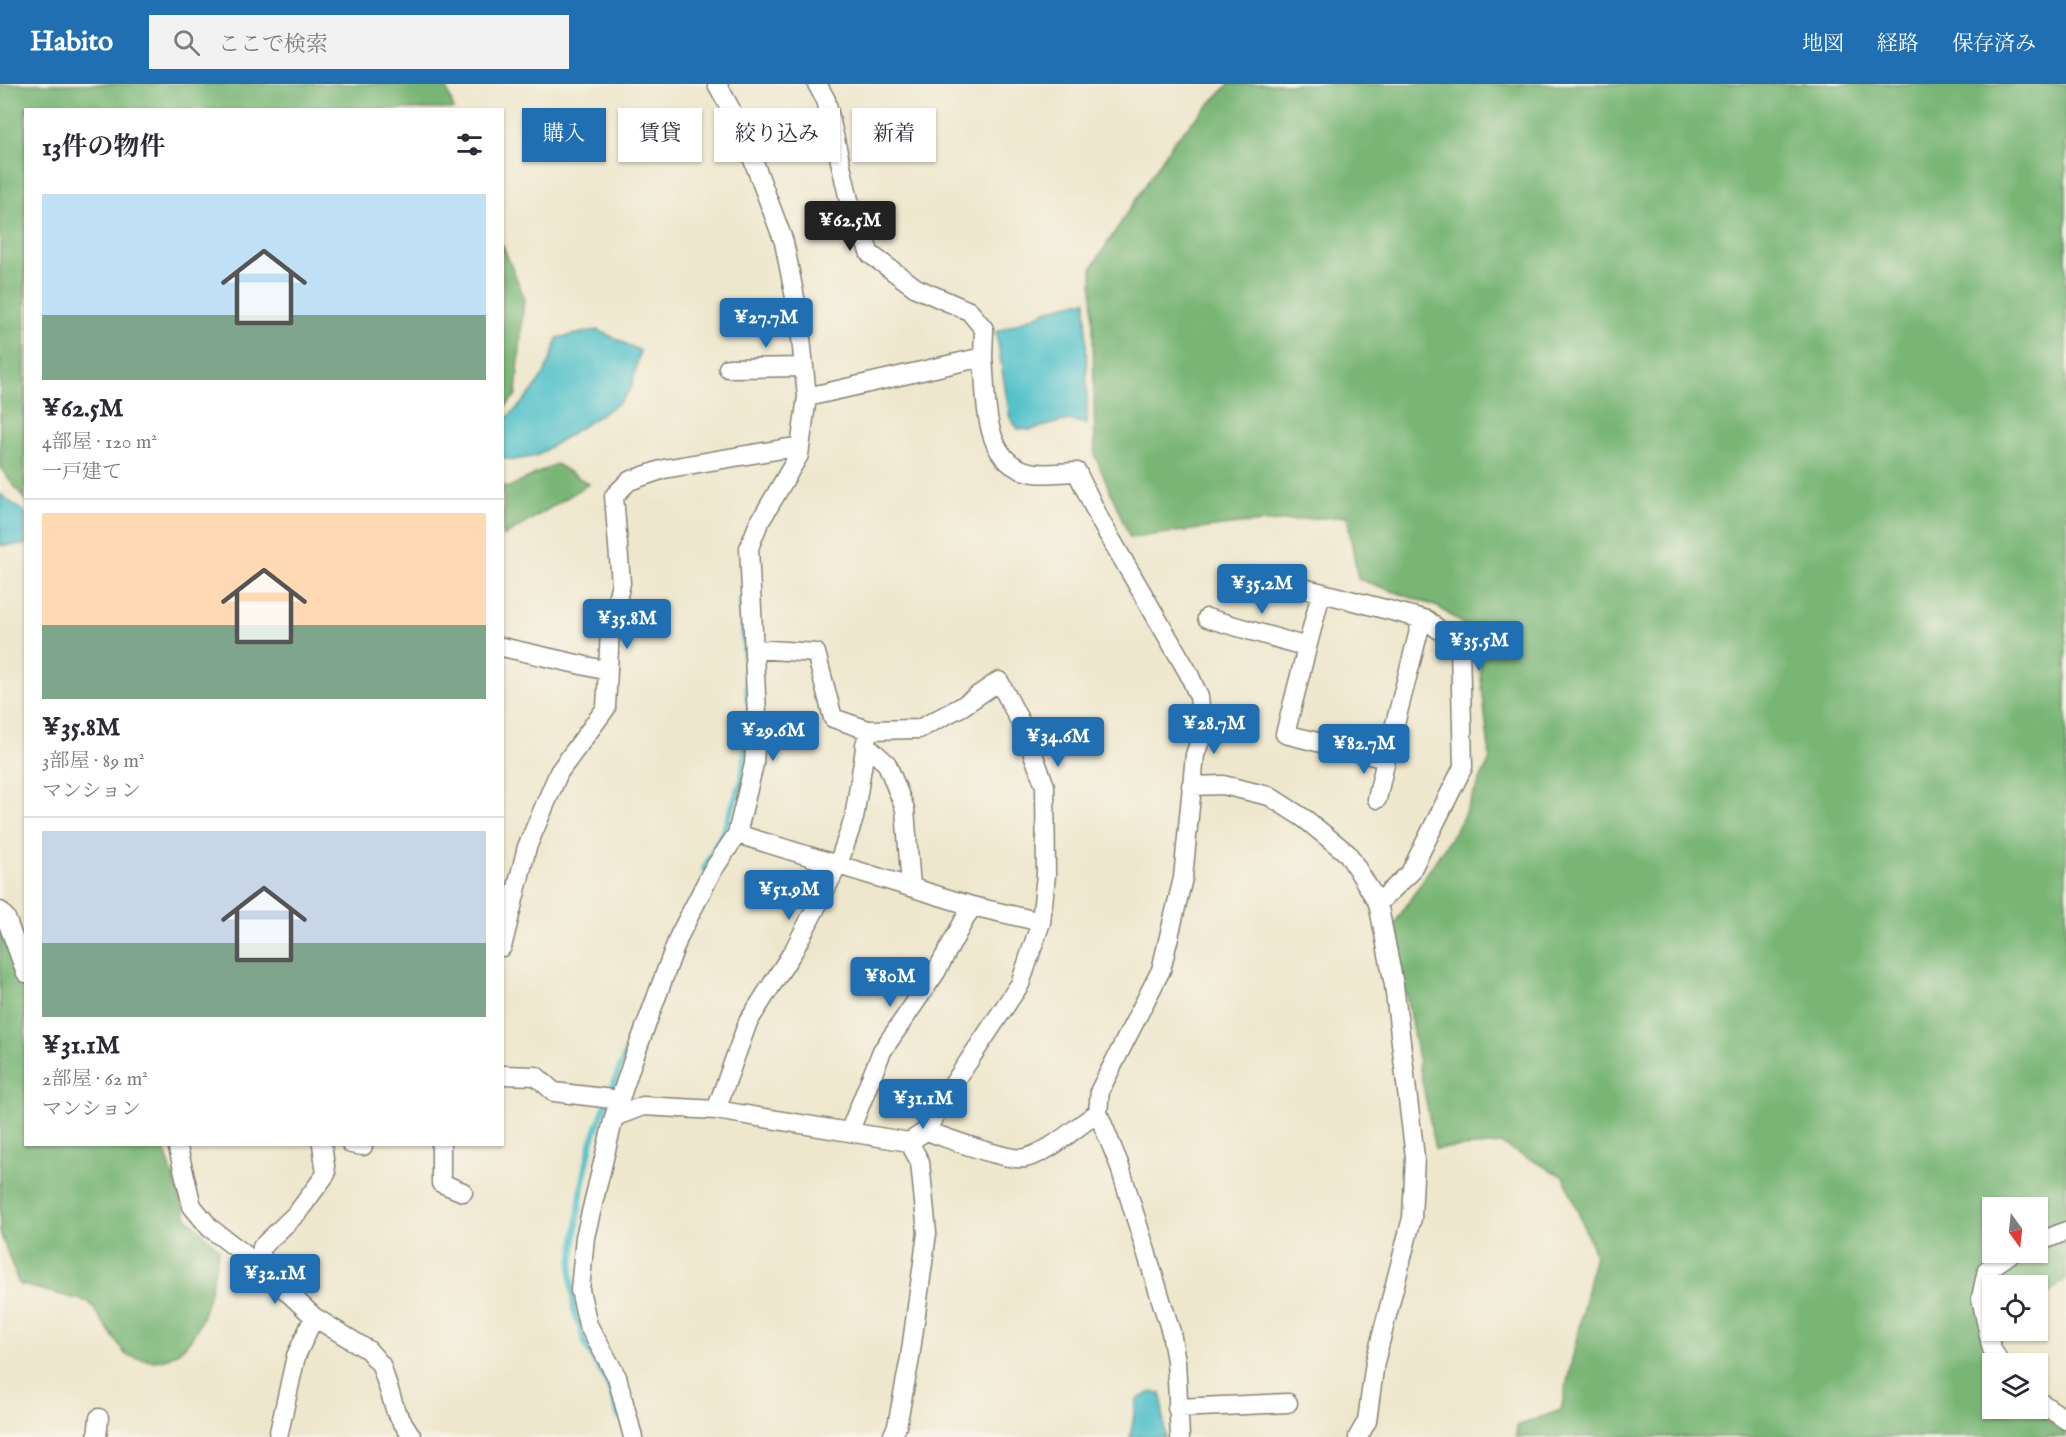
<!DOCTYPE html>
<html lang="ja">
<meta charset="utf-8">
<style>
body{margin:0;font-family:"IM FELL English","Noto Serif JP",serif;background:#f2f2f3;color:#2b2b33;height:100vh;display:flex;flex-direction:column;font-size:22px;white-space:nowrap}
*{box-sizing:border-box;margin:0}
p{font-size:20px;color:#7c7c81}
.icon{flex:none;width:33px;height:33px;fill:none;stroke:currentColor;stroke-width:2;stroke-linecap:round;stroke-linejoin:round}
.map{position:relative;flex:1;overflow:hidden}
.drawer{position:absolute;left:24px;top:24px;width:480px;height:1038px;display:flex;flex-direction:column;background:#fff;border-radius:0px;box-shadow:0 2px 4px #0004}
.drawer>*{flex:none}
.banner{position:absolute;left:522px;top:24px;width:570px;height:54px;display:flex;gap:12px}
.needle{width:39px;rotate:165deg}
.controls{position:absolute;left:1982px;top:1113px;display:grid;gap:12px}
.controls a{display:grid;place-items:center;width:66px;height:66px;border-radius:0px;background:#fff;box-shadow:0 2px 4px #0004;font-size:30px}
.price{position:absolute;translate:-50% -51px;padding:0 14px;border-radius:6px;background:#1f6fb2;color:#fff;font-size:20px;line-height:39px;filter:drop-shadow(0 2px 3px #0008)}
.price::after{content:'';position:absolute;left:50%;top:36px;width:18px;height:14px;margin-left:-9px;background:inherit;clip-path:polygon(0 0,100% 0,50% 100%)}
.price.on{background:#222;color:#fff}
ul{padding:0;list-style:none}
li{display:grid;align-content:center;gap:12px;height:318px;padding:0 18px}
li+li{border-top:2px solid #e1e1e2}
li span{display:grid;place-items:center;height:186px;border-radius:0px;color:#555}
li>.icon{margin-inline-start:auto}
span .icon{width:108px;height:108px;fill:#fffc;stroke-width:1}
li b{font-size:26px}
h2{display:flex;justify-content:space-between;align-items:center;height:72px;padding:0 18px;font-size:26px}
.tag{padding:0 21px;border-radius:0px;background:#fff;box-shadow:0 2px 4px #0004;font-size:21px;line-height:54px}
.tag.on{background:#1f6fb2;color:#fff}
header{display:flex;align-items:center;gap:36px;box-sizing:border-box;height:84px;padding:0 30px;background:#1f6fb2;color:#fff}
header strong{font-size:28px}
nav{display:flex;gap:33px;margin-inline-start:auto;font-size:21px}
.search{width:420px;height:54px;background:#f2f2f3;display:flex;align-items:center;gap:15px;box-sizing:border-box;padding:0 21px;border-radius:0px;color:#7c7c81;font-size:22px}
.map>svg:first-child{display:block}
.forest{fill:#79b676;stroke:#4a6949;stroke-width:1.5;fill-rule:evenodd}
.water{fill:#55c2ca;stroke:#386f73;stroke-width:1.5}
.lines{fill:none;stroke-linecap:round;stroke-linejoin:round}
.stream{stroke:#55c2ca;stroke-width:6}
.street-casing{stroke:#868274;stroke-width:21}
.street{stroke:#fff;stroke-width:18}
</style>
<header>
<strong>Habito</strong>
<div class="search"><svg class="icon" aria-label="search" viewBox="0 0 24 24"><circle cx="10" cy="10" r="6"/><path d="M15 15l6 6"/></svg>ここで検索</div>
<nav><a>地図</a><a>経路</a><a>保存済み</a></nav>
</header>
<div class="map">
<svg width="2066" height="1353" viewBox="0 0 2066 1353">
<rect width="100%" height="100%" fill="#f7f3e8"/>
<filter id="ink" filterUnits="userSpaceOnUse"><feTurbulence type="fractalNoise" baseFrequency=".0167" numOctaves="2"/><feDisplacementMap in="SourceGraphic" scale="12" xChannelSelector="R" yChannelSelector="G"/><feConvolveMatrix kernelMatrix="1 2 1 2 8 2 1 2 1" color-interpolation-filters="sRGB"/></filter>
<filter id="wash" filterUnits="userSpaceOnUse"><feTurbulence type="fractalNoise" baseFrequency=".008" numOctaves="4" result="noise"/><feDisplacementMap in="SourceGraphic" scale="24" xChannelSelector="R" yChannelSelector="G"/><feGaussianBlur stdDeviation="1.35" result="paint"/><feColorMatrix in="noise" values="0 0 0 0 0 0 0 0 0 0 0 0 0 0 0 0 0 1.4 0 .05"/><feComposite in="paint" operator="in"/></filter>
<g filter="url(#wash)">
<rect width="100%" height="100%" fill="#efe7cd"/>
<path class="forest" d="M 0,0 L 445,0 L 454,25 L 26,26 L 25,416 L 0,383 Z
M 1229,0 L 2066,0 L 2066,1195 L 2037,1220 L 2037,1202 L 1992,1202 L 1992,1246 L 1981,1251 L 1992,1286 L 1992,1324 L 2031,1325 L 2066,1348 L 2066,1353 L 1516,1353 L 1517,1342 L 1561,1326 L 1595,1170 L 1564,1093 L 1501,1060 L 1435,1065 L 1393,842 L 1460,739 L 1490,675 L 1476,549 L 1438,523 L 1358,495 L 1347,432 L 1238,440 L 1130,454 L 1095,371 L 1092,183 L 1174,57 ZM 1992,1124 L 2037,1124 L 2037,1168 L 1992,1168 Z
M 502,160 L 524,213 L 516,311 L 503,325 Z
M 556,380 L 589,400 L 503,453 L 503,401 L 507,404 Z
M 0,848 L 25,907 L 26,1060 L 163,1061 L 187,1134 L 219,1165 C 210,1203 204,1273 154,1277 C 145,1277 134,1273 126,1271 L 89,1218 L 19,1200 L 0,1148 Z"/>
<path class="water" d="M 1086,216 L 1087,340 L 1068,336 L 1030,346 L 1018,345 L 1010,334 L 996,248 L 1051,225 Z
M 598,246 L 640,267 L 631,304 L 619,319 L 536,372 L 514,376 L 503,374 L 503,338 C 531,311 548,293 557,254 Z
M 0,410 L 25,429 L 25,461 L 0,461 Z
M 1152,1308 L 1161,1309 L 1165,1353 L 1130,1353 L 1137,1315 Z"/>
<g class="lines">
<path class="stream" d="M 741,518 L 748,619
M 704,785 L 725,743 L 742,696 L 748,641
M 619,1333 L 607,1298 L 587,1264 L 574,1226 L 571,1189 L 582,1102 L 592,1056 L 641,929"/>
</g>
</g>
<g filter="url(#ink)">
<g class="lines">
<g class="street-casing">
<path id="street" d="M 817,0 L 826,16 L 849,116 L 870,170 L 916,204 L 969,227 L 984,245 L 983,273
M 728,284 L 804,283
M 807,313 L 983,273 C 987,314 981,383 1035,389 C 1048,391 1064,388 1077,388 L 1101,438 L 1188,588 L 1199,613 L 1203,648 L 1195,671 L 1183,794 L 1161,886 L 1100,1006 L 1098,1029 L 1119,1080 L 1171,1248 L 1176,1277 L 1180,1353
M 1253,491 L 1427,536 L 1460,563 L 1463,683 L 1410,789 L 1378,819
M 1321,509 L 1285,650 L 1386,675 L 1422,535
M 1207,534 L 1307,563
M 502,563 L 608,587
M 754,565 L 816,569 L 833,634 L 868,646 L 919,645 L 961,623 L 999,597 L 1023,643 L 1045,702 L 1046,791 L 1041,838 L 1020,900 L 948,1008 L 926,1047 L 909,1058
M 865,660 L 887,680 L 905,725 L 911,803
M 1191,702 L 1223,701 L 1269,712 L 1305,735 L 1348,770 L 1378,819 L 1394,901 L 1415,1073 L 1412,1134 L 1375,1278 L 1367,1337 L 1358,1353
M 1377,715 L 1386,675
M 737,750 L 972,822 L 1041,838
M 0,827 L 6,834 L 26,889
M 502,863 L 527,763 L 559,688 L 606,624 L 610,546 L 621,499 L 614,412 L 629,397 L 664,385 L 800,362
M 502,991 L 536,992 L 554,1008 L 620,1016
M 716,1026 L 748,938 L 794,866 L 838,781 L 854,734 L 868,646
M 614,1033 L 643,1022 L 716,1026 L 909,1058 L 920,1078 L 927,1149 L 910,1274 L 897,1342 L 892,1353
M 850,1046 L 882,967 L 936,888 L 972,822
M 926,1047 C 945,1053 1008,1078 1025,1074 C 1051,1068 1075,1043 1098,1029
M 177,1060 L 192,1122 L 210,1144 L 260,1182
M 322,1060 L 326,1090 L 298,1128 L 262,1163 L 260,1182 L 314,1233 L 368,1266 L 381,1281 L 396,1328 L 412,1353
M 351,1060 L 363,1062
M 441,1060 L 441,1099 L 463,1108
M 2037,1159 L 2066,1147
M 2000,1280 L 1992,1265 L 1981,1214 L 1987,1186 L 2013,1168
M 2037,1316 L 2066,1336
M 1177,1324 L 1288,1319
M 97,1353 L 99,1334
M 278,1353 L 296,1272 L 314,1233
M 633,1353 L 617,1293 L 588,1241 L 580,1206 L 585,1153 L 614,1033 L 632,979 L 679,852 L 711,789 L 737,750 L 754,680 L 757,632 L 749,464 L 758,441 L 799,371 L 807,313 L 799,234 L 784,158 L 741,44 L 717,0"/>
</g>
<use href="#street" class="street"/>
</g>
</g>
</svg>
<div class="controls">
<a><svg class="needle" viewBox="-14 -14 28 28"><path d="M0-13l5 13h-10z" fill="#e53935"/><path d="M0 13l5-13h-10z" fill="#7c7c81"/></svg></a>
<a><svg class="icon" aria-label="locate" viewBox="0 0 24 24"><circle cx="12" cy="12" r="6"/><path d="M12 2v4M12 18v4M2 12h4M18 12h4"/></svg></a>
<a><svg class="icon" aria-label="layers" viewBox="0 0 24 24"><path d="M12 4l9 5-9 5-9-5zM3 14l9 5 9-5"/></svg></a>
</div>
<b class="price on" style="left:850px;top:168px">¥62.5M</b>
<b class="price" style="left:766px;top:265px">¥27.7M</b>
<b class="price" style="left:1262px;top:531px">¥35.2M</b>
<b class="price" style="left:627px;top:566px">¥35.8M</b>
<b class="price" style="left:1479px;top:588px">¥35.5M</b>
<b class="price" style="left:1214px;top:671px">¥28.7M</b>
<b class="price" style="left:773px;top:678px">¥29.6M</b>
<b class="price" style="left:1058px;top:684px">¥34.6M</b>
<b class="price" style="left:1364px;top:691px">¥82.7M</b>
<b class="price" style="left:789px;top:837px">¥51.9M</b>
<b class="price" style="left:890px;top:924px">¥80M</b>
<b class="price" style="left:923px;top:1046px">¥31.1M</b>
<b class="price" style="left:275px;top:1221px">¥32.1M</b>
<div class="banner">
<a class="tag on">購入</a>
<a class="tag">賃貸</a>
<a class="tag">絞り込み</a>
<a class="tag">新着</a>
</div>
<section class="drawer">
<h2>13件の物件<svg class="icon" aria-label="filters" viewBox="0 0 24 24"><path d="M4 7h16M4 17h16"/><circle cx="9" cy="7" r="2"/><circle cx="15" cy="17" r="2"/></svg></h2>
<ul>
<li><span style="background:linear-gradient(#bfe0f5 65%,#7fa58c 0)"><svg class="icon" aria-label="home" viewBox="0 0 24 24"><path d="M3 11l9-7 9 7M6 9v11h12V9"/></svg></span><div><b>¥62.5M</b><p>4部屋 · 120 m²</p><p>一戸建て</p></div></li>
<li><span style="background:linear-gradient(#ffd9b3 60%,#7fa58c 0)"><svg class="icon" aria-label="home" viewBox="0 0 24 24"><path d="M3 11l9-7 9 7M6 9v11h12V9"/></svg></span><div><b>¥35.8M</b><p>3部屋 · 89 m²</p><p>マンション</p></div></li>
<li><span style="background:linear-gradient(#c9d6e8 60%,#7fa58c 0)"><svg class="icon" aria-label="home" viewBox="0 0 24 24"><path d="M3 11l9-7 9 7M6 9v11h12V9"/></svg></span><div><b>¥31.1M</b><p>2部屋 · 62 m²</p><p>マンション</p></div></li>
</ul>
</section>
</div>
